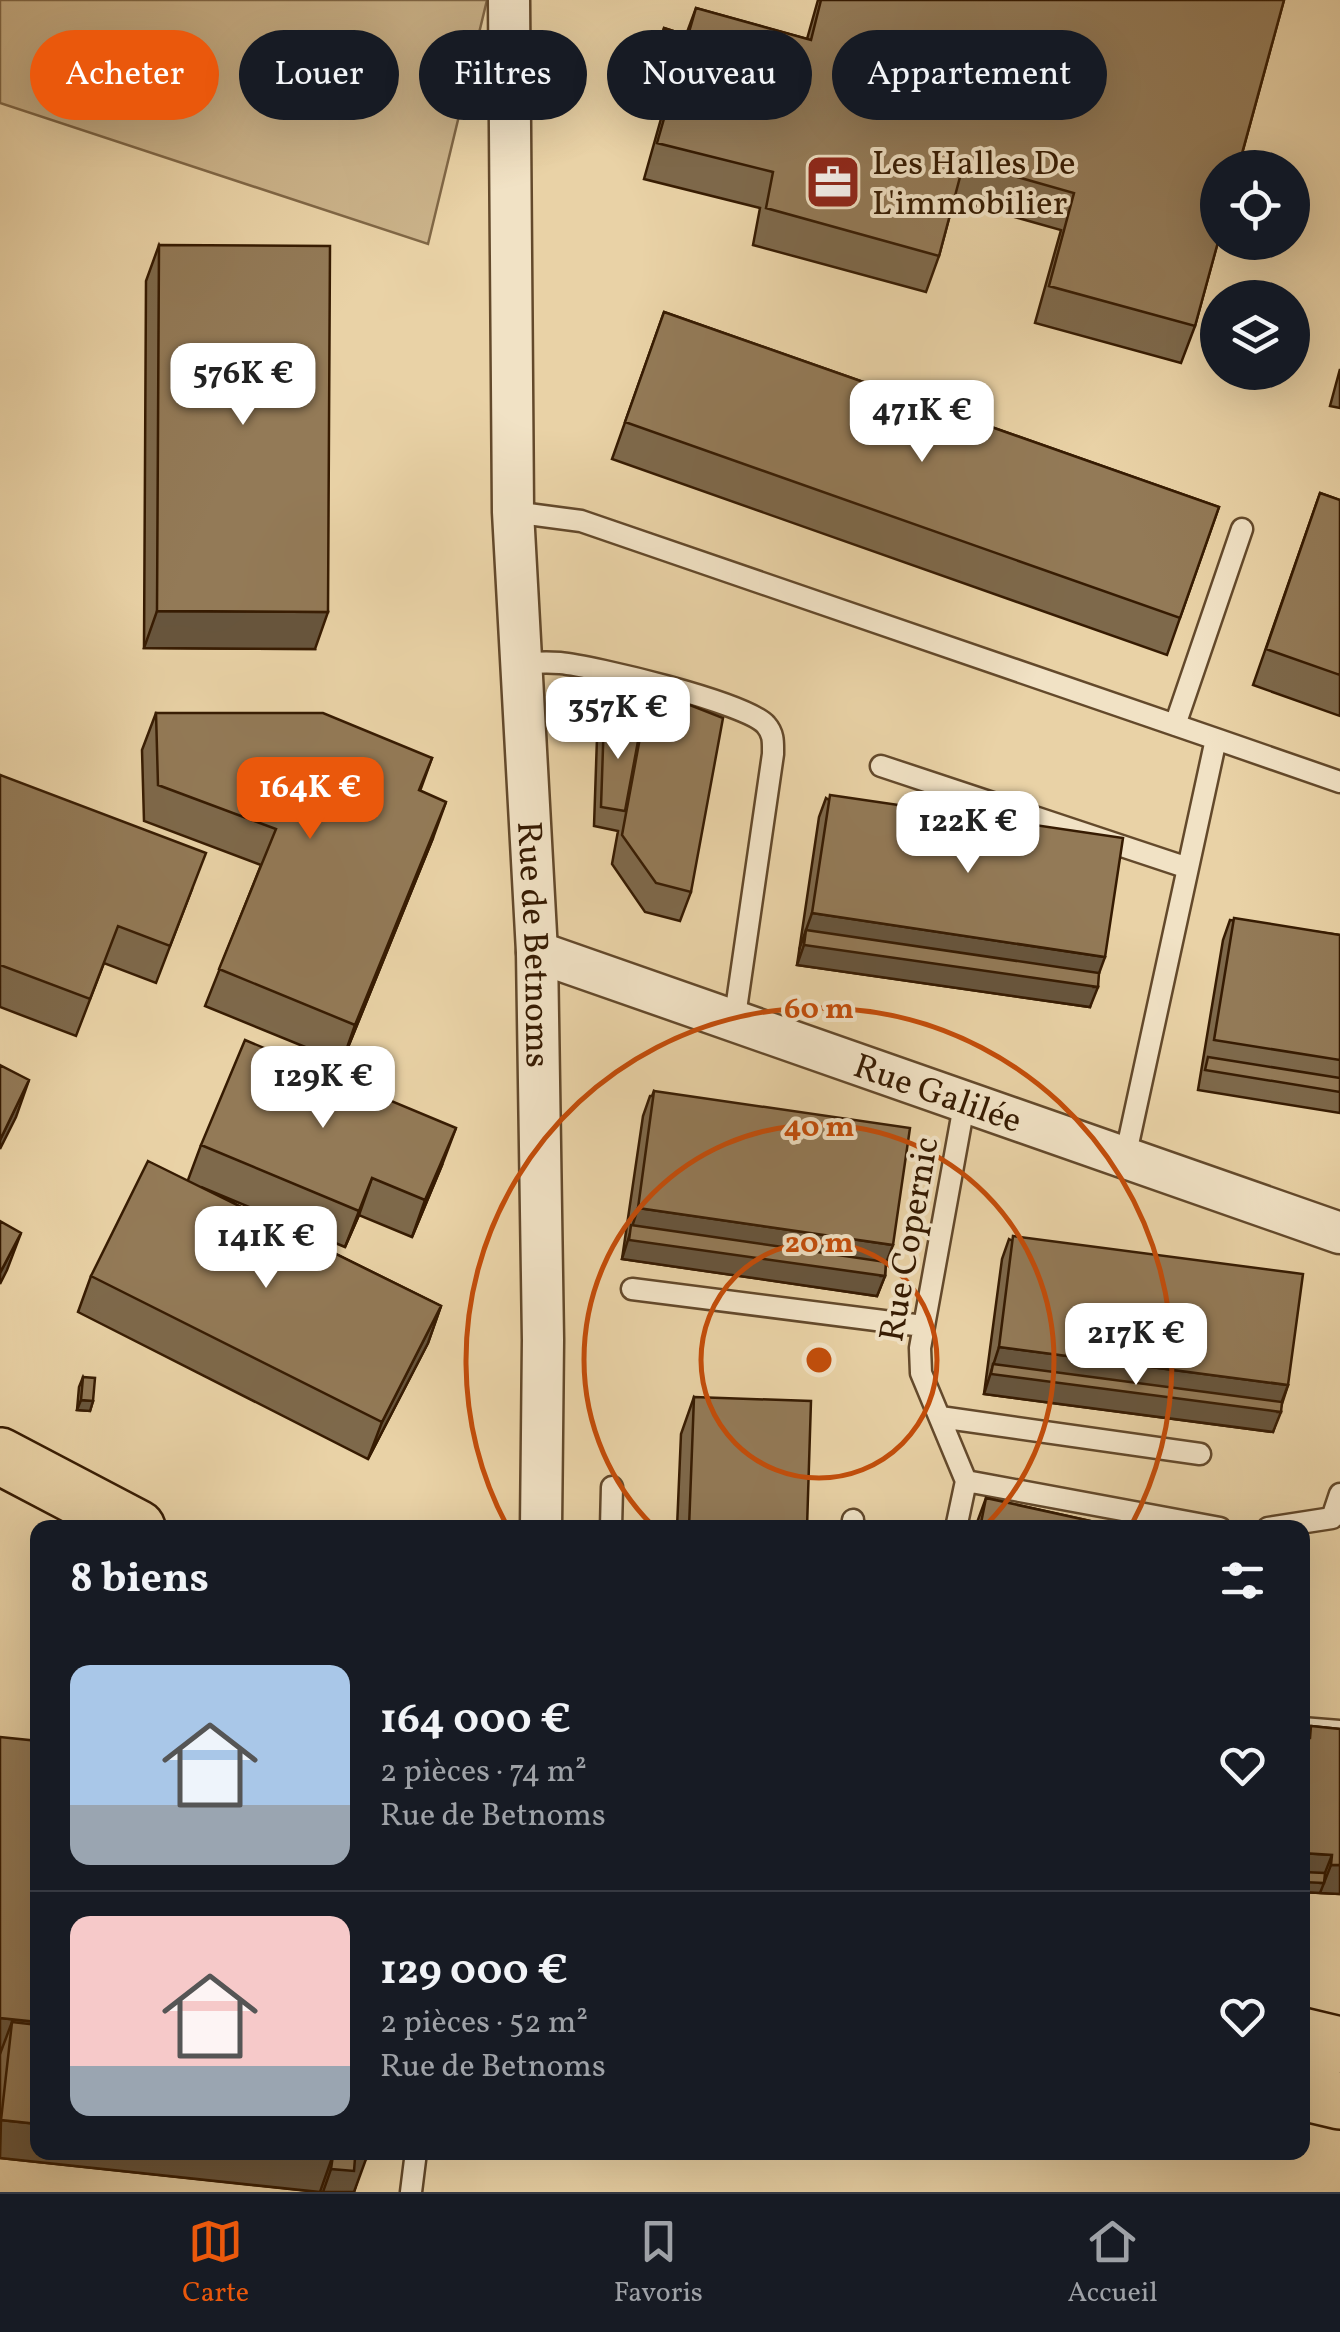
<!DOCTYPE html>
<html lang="fr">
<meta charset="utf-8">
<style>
body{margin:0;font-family:Vollkorn,serif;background:#242831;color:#f1f3f6;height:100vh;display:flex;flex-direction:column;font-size:38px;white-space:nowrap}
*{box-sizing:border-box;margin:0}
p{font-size:32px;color:#9ea1a6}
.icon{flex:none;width:55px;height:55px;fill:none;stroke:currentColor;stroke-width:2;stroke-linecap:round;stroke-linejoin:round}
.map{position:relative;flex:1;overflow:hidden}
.drawer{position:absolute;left:30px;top:1520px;width:1280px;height:640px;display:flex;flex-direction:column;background:#171b24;border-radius:20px;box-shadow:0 10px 40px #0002}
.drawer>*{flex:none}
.hud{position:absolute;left:30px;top:30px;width:1280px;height:90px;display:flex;gap:20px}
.controls{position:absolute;left:1200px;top:150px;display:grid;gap:20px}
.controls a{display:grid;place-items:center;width:110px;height:110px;border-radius:50%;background:#171b24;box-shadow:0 10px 40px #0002;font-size:50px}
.price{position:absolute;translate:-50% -85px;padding:0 22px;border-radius:20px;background:#fff;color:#222;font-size:32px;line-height:65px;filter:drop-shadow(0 2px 5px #0008)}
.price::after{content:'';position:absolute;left:50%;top:60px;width:30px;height:22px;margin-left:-15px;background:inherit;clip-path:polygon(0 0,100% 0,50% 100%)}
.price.selected{background:#ea580c;color:#fff}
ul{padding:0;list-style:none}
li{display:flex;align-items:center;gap:30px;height:250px;padding:0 40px}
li+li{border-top:2px solid #363941}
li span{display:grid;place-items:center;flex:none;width:280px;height:200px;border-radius:20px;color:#555}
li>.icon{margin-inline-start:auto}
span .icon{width:120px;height:120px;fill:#fffc;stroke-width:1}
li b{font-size:42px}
h2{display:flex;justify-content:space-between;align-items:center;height:120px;padding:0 40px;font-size:42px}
.chip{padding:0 35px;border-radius:45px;background:#171b24;box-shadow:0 10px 40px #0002;font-size:35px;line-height:90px}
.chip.selected{background:#ea580c;color:#fff}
.dock{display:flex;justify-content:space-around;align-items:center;height:140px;border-top:2px solid #363941;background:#171b24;font-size:28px;color:#9ea1a6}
.dock a{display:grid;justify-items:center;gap:5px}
.dock .selected{color:#ea580c}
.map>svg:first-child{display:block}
.green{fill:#cbb38a;stroke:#806746;stroke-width:2.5}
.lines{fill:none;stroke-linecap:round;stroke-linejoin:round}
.service-casing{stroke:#63492b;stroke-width:25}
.minor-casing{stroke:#63492b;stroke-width:45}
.primary-casing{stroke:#361b02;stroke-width:60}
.service{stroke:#f1e2c5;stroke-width:20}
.minor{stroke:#f1e2c5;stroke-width:40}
.primary{stroke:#e9d2a6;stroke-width:55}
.wall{fill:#7e694b;stroke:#361b02;stroke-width:2.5}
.shaded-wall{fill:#67553d;stroke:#361b02;stroke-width:2.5}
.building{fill:#937a57;stroke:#361b02;stroke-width:2.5}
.ring{fill:none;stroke:#c44d0a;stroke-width:5}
.labels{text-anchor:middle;stroke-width:8;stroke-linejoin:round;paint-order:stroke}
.poi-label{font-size:35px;fill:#361b02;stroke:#f1e2c5;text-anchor:start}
.street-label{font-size:35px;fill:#361b02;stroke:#f1e2c5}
.centre{fill:#c44d0a;stroke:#f1e2c5;stroke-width:5}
.ring-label{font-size:30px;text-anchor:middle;font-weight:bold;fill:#c44d0a;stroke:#f1e2c5;stroke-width:8;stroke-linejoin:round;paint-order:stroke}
</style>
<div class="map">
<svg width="1340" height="2192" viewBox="0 0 1340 2192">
<rect width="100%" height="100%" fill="#e9d2a6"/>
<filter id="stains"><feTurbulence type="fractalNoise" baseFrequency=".002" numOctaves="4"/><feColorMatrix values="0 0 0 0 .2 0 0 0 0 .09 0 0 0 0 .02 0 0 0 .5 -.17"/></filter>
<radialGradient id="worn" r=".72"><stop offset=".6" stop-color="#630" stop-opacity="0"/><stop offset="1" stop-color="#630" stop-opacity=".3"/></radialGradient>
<path class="green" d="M 0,0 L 487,0 L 428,244 L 0,103 Z"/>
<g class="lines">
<g class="service-casing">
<path id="service" d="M 513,512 L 581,521 L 1216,739 L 1125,1158
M 521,663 C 534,663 547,662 560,663 C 593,666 748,703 766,725 C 774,734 773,743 773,754 L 734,1023
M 1175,725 L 1242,529
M 1216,739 L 1340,782
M 881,766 L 1188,868
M 965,1100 L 920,1348 L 921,1373 L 966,1481 L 1220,1528
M 632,1289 L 923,1326
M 940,1417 L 1200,1454
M 611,1528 L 612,1487
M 852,1528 L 853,1520
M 956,1528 L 966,1481
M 1268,1528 L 1332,1518 L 1340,1494
M 1302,1728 L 1340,1731
M 411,2192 L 416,2152"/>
</g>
<g class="minor-casing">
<g id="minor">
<path id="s1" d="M 509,0 L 513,512 L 537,952 L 543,1340 L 541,1528"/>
<path id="s2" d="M 537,952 L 1340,1233"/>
</g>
</g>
<g class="primary-casing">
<path id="primary" d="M 0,1456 L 137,1528
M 1302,2036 L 1340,2045
M 1302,2092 L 1340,2101"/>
</g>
<use href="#service" class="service"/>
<use href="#minor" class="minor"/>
<use href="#primary" class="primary"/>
</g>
<path class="wall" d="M 818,0 L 1284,0 L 1195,326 L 1181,363 L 1035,323 L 1061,230 L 954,200 L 939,256 L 926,292 L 753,245 L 760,208 L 644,179 L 666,101 L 644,95 L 664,28 L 686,35 L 696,8 L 807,39 Z
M 159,245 L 315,649 L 144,648 L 146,281 Z
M 664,312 L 1219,507 L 1167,655 L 612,459 Z
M 1340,369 L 1340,408 L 1330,406 Z
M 1320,493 L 1340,500 L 1340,716 L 1253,685 Z
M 649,689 L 691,892 L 680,921 L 645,912 L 612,864 L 618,831 L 594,826 L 597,738 L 604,718 L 637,724 Z
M 156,713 L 432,758 L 420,791 L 433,838 L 342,1062 L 205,1006 L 261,865 L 144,821 L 142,750 Z
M 0,775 L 192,889 L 156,983 L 104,963 L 76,1036 L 0,1007 Z
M 826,798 L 1099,973 L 1090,1007 L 797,965 L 819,817 Z
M 1230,920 L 1340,935 L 1340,1113 L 1198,1090 L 1223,940 Z
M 654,1091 L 886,1262 L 885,1276 L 877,1296 L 622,1259 L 643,1116 L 650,1096 L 652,1096 Z
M 201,1145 L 442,1165 L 412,1237 L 359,1215 L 345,1247 L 201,1187 L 441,1306 L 428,1343 L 368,1459 L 78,1312 L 91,1276 L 188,1180 Z
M 1009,1239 L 1288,1385 L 1273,1432 L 984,1394 L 1002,1259 Z
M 83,1377 L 93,1401 L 90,1411 L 77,1410 L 79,1387 Z
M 694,1397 L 807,1528 L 677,1528 L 681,1434 Z
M 986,1498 L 1122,1528 L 975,1528 Z
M 1311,1726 L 1340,1729 L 1340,1894 L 1302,1892 L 1306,1738 Z
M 0,1737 L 38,2152 L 366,2152 L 354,2192 L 318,2192 L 0,2158 Z"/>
<path class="shaded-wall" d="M 157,611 L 328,612 L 315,649 L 144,648 Z
M 446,802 L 433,838 L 342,1062 L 355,1025 Z
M 812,913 L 1105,957 L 1094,987 L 1098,987 L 1090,1007 L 797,965 L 804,945 L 806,930 L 799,950 Z
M 29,1080 L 16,1117 L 0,1149 L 0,1140 Z
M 456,1128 L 442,1165 L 412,1237 L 425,1200 Z
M 372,1178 L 359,1215 L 345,1247 L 359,1211 Z
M 638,1208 L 893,1245 L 881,1276 L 885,1276 L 877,1296 L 622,1259 Z
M 21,1233 L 7,1270 L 0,1284 L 0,1273 Z
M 441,1306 L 428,1343 L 368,1459 L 382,1422 Z
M 999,1347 L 1288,1385 L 1278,1412 L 1281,1412 L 1273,1432 L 984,1394 Z
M 81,1400 L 93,1401 L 90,1411 L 77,1410 Z
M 1302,1853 L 1332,1855 L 1321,1883 L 1324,1883 L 1320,1893 L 1302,1892 Z
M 1331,1865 L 1340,1865 L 1340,1894 L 1320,1893 Z
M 0,2018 L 38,2022 L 38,2060 L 12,2022 L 0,2054 Z
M 1,2120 L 38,2124 L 38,2152 L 305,2152 L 333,2155 L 320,2192 L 0,2158 Z
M 355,2158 L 366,2159 L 354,2192 L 323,2192 L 331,2169 Z"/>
<path class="building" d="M 821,0 L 1284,0 L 1238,168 L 1218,168 L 1218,242 L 1195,326 L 1049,286 L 1074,193 L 964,162 L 939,256 L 766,208 L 773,172 L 657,143 L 696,8 L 811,40 Z
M 664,28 L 686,35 L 670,91 L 648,85 Z
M 159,245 L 330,246 L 328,612 L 157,611 Z
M 664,312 L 1219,507 L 1180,618 L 625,422 Z
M 1320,493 L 1340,500 L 1340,675 L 1266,649 Z
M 649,689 L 723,718 L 691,892 L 656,883 L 622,835 Z
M 156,713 L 323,713 L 432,758 L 419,790 L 446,802 L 355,1025 L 219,969 L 276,829 L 158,785 Z
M 604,718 L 641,725 L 625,811 L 601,807 Z
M 0,775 L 206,853 L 170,946 L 118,926 L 90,999 L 0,965 Z
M 830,795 L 1123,838 L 1105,957 L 812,913 Z
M 1234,918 L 1340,935 L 1340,1060 L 1214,1040 Z
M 806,930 L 1099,973 L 1098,987 L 804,945 Z
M 245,1040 L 456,1128 L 425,1200 L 372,1178 L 359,1211 L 201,1145 Z
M 1208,1057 L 1340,1078 L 1340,1092 L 1205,1070 Z
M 0,1065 L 29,1080 L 0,1140 Z
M 654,1091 L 910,1128 L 893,1245 L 638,1208 Z
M 148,1161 L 441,1306 L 382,1422 L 91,1276 Z
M 0,1221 L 21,1233 L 0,1273 Z
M 631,1225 L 886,1262 L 885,1276 L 629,1240 Z
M 1013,1236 L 1303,1274 L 1288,1385 L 999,1347 Z
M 993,1364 L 1282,1402 L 1281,1412 L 991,1374 Z
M 83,1377 L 95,1378 L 93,1401 L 81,1400 Z
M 694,1397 L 811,1401 L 807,1528 L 689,1528 Z
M 986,1498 L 1122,1528 L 980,1528 Z
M 1311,1726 L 1340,1729 L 1340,1865 L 1331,1865 L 1332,1855 L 1302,1853 L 1302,1738 L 1310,1738 Z
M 0,1737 L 38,1741 L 38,2022 L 0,2018 Z
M 1302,1872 L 1325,1873 L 1324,1883 L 1302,1882 Z
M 12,2022 L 38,2025 L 38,2124 L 1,2120 Z
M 305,2152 L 366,2152 L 366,2159 L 355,2158 L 354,2171 L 331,2169 L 333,2155 Z"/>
<g class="ring">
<circle cx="819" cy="1360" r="118"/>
<path d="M653 1526A235 235 0 1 1 985 1526"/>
<path d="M507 1526A353 353 0 1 1 1131 1526"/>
</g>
<defs>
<g id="office-square" transform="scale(2.875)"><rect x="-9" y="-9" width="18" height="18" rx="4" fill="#8f2418" stroke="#f1e2c5"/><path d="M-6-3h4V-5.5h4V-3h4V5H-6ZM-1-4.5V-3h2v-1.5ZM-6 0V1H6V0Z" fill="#fff"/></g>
</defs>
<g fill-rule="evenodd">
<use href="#office-square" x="833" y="182"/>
</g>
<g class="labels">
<g class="poi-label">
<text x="872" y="174">Les Halles De<tspan x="872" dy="40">L'immobilier</tspan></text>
</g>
<g class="street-label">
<text dy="12" stroke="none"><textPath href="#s1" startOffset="945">Rue de Betnoms</textPath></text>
<text dy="12" stroke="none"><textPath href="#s2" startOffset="425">Rue Galilée</textPath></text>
<text transform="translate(908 1239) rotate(-80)" y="12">Rue Copernic</text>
</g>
</g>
<circle cx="819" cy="1360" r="15" class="centre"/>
<g class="ring-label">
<text x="819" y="1018">60 m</text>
<text x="819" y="1136">40 m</text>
<text x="819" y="1252">20 m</text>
</g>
<rect width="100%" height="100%" filter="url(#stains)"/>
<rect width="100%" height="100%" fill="url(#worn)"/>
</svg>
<div class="controls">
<a><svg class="icon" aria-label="locate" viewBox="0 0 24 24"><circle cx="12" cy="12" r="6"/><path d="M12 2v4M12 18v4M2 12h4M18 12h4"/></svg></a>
<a><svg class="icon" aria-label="layers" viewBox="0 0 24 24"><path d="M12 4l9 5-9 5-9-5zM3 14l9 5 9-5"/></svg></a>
</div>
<b class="price" style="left:243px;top:428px">576K €</b>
<b class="price" style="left:922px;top:465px">471K €</b>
<b class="price" style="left:618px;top:762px">357K €</b>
<b class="price selected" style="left:310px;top:842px">164K €</b>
<b class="price" style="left:968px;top:876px">122K €</b>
<b class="price" style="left:323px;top:1131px">129K €</b>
<b class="price" style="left:266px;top:1291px">141K €</b>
<b class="price" style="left:1136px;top:1388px">217K €</b>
<div class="hud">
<a class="chip selected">Acheter</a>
<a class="chip">Louer</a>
<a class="chip">Filtres</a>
<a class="chip">Nouveau</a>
<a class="chip">Appartement</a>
</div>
<section class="drawer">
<h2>8 biens<svg class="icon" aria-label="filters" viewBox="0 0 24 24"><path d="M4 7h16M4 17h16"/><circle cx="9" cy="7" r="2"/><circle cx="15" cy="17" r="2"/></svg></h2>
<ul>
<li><span style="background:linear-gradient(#a9c7e8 70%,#9aa5b1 0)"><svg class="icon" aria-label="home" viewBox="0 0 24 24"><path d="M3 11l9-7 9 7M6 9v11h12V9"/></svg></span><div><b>164 000 €</b><p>2 pièces · 74 m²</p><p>Rue de Betnoms</p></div><svg class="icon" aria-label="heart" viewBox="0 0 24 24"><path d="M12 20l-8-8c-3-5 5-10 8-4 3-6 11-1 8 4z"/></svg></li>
<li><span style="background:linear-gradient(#f6c9c9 75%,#9aa5b1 0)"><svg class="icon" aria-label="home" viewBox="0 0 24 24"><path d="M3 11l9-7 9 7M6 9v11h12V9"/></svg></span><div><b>129 000 €</b><p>2 pièces · 52 m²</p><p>Rue de Betnoms</p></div><svg class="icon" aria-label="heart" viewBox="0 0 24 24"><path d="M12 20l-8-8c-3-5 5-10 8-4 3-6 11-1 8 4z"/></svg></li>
</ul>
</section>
</div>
<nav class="dock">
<a class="selected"><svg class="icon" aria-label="map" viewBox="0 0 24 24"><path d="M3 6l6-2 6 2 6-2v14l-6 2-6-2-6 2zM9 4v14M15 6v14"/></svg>Carte</a>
<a><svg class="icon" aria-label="saved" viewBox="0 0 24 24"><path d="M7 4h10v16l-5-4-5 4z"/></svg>Favoris</a>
<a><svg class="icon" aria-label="home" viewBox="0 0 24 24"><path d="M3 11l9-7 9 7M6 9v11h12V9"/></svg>Accueil</a>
</nav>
